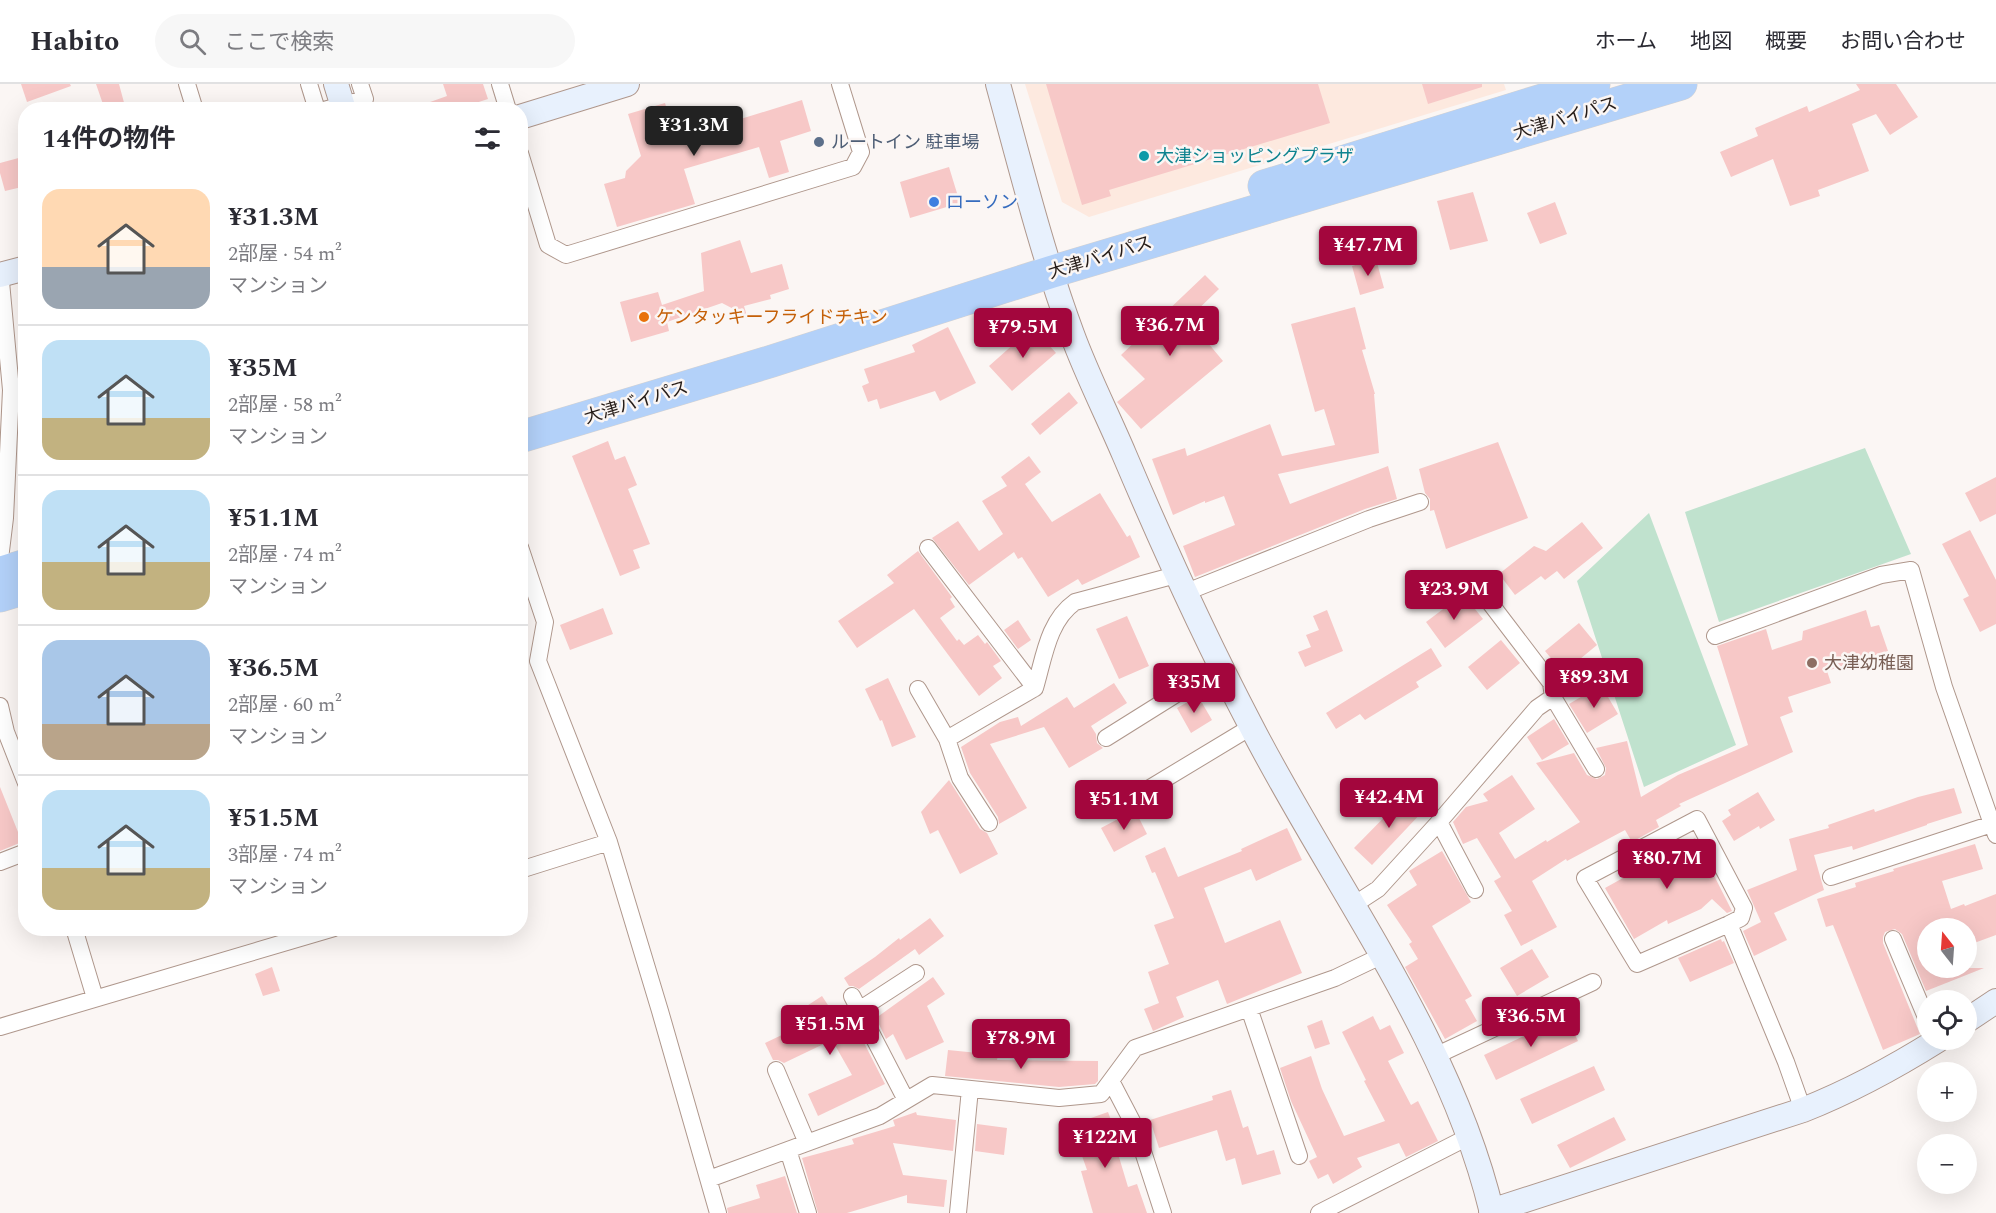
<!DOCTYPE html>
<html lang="ja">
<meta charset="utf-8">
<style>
body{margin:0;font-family:Spectral,"Noto Sans JP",serif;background:#f7f7f7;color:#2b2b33;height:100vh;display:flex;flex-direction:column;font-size:22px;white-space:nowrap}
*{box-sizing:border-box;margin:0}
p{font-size:20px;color:#7c7c81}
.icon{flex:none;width:33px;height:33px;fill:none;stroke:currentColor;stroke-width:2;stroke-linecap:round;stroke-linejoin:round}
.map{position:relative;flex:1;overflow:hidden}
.drawer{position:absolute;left:18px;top:18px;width:510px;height:834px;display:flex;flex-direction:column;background:#fff;border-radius:24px;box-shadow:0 6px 24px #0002}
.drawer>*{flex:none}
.needle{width:39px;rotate:343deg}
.tools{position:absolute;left:1917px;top:834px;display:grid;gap:12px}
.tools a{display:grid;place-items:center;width:60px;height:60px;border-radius:50%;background:#fff;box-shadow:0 6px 24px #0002;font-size:30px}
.price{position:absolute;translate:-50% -51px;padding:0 14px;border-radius:6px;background:#a3063d;color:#fff;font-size:20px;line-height:39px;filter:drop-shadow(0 2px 3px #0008)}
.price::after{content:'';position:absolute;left:50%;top:36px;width:18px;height:14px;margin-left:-9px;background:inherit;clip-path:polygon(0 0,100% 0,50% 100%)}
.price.selected{background:#222;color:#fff}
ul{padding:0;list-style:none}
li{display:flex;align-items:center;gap:18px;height:150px;padding:0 24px}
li+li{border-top:2px solid #e1e1e2}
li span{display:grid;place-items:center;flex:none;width:168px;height:120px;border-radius:18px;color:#555}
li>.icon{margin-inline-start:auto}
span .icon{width:72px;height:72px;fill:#fffc;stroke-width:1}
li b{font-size:26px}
h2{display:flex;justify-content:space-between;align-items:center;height:72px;padding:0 24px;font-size:26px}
header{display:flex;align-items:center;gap:36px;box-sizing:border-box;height:84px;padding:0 30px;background:#fff;border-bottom:2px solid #e1e1e2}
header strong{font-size:28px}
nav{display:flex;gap:33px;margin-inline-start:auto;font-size:21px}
.search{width:420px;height:54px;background:#f7f7f7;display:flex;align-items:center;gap:15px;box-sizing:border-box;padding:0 21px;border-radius:33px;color:#7c7c81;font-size:22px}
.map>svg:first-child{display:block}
.built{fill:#fde9df}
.green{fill:#c0e2ce}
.building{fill:#f7c8c7}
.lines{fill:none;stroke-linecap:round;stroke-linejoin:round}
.street-casing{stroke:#af978c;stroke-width:18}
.secondary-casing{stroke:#af978c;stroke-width:26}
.highway-casing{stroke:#d4d2d1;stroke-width:33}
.street{stroke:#fff;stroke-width:16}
.secondary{stroke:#e8f1fd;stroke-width:24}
.highway{stroke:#b3d1f9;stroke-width:32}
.service-dot{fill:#5c6f8a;stroke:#fbf6f4;stroke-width:2}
.culture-dot{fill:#0f9aa8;stroke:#fbf6f4;stroke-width:2}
.shop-dot{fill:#3f7fe0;stroke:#fbf6f4;stroke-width:2}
.food-dot{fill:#e8710a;stroke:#fbf6f4;stroke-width:2}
.education-dot{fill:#8d6e63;stroke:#fbf6f4;stroke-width:2}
.labels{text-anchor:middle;stroke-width:5;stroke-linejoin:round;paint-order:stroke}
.street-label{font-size:18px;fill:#261d19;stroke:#fbf6f4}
.service-label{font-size:18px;fill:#4e5e75;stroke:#fbf6f4;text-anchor:start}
.culture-label{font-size:18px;fill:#0d838f;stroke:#fbf6f4;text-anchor:start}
.shop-label{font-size:18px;fill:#366cbe;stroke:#fbf6f4;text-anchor:start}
.food-label{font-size:18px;fill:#c56008;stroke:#fbf6f4;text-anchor:start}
.education-label{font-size:18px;fill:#785e54;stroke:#fbf6f4;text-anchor:start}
</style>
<header>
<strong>Habito</strong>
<div class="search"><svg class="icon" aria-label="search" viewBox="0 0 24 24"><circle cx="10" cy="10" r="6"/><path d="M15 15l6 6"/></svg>ここで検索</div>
<nav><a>ホーム</a><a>地図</a><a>概要</a><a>お問い合わせ</a></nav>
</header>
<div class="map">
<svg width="1996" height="1129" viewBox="0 0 1996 1129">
<rect width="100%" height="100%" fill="#fbf6f4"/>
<path class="built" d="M 1025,0 L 1504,0 L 1506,6 L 1089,133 L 1062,118 Z"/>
<path class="green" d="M 1865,364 L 1911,470 L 1719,538 L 1685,428 Z
M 1649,429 L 1736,661 L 1644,703 L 1577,497 Z"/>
<path class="building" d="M 21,0 L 70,0 L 71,2 L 27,18 Z
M 96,0 L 119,0 L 126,26 L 105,26 Z
M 443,0 L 483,0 L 488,15 L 454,26 L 416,26 L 416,23 L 447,12 Z
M 1046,0 L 1318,0 L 1330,39 L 1109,106 L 1111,112 L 1082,121 Z
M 1422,0 L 1482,0 L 1482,3 L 1428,20 Z
M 1856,0 L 1896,0 L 1918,33 L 1890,51 L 1876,30 L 1852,40 L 1869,87 L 1818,106 L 1820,112 L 1790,122 L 1773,75 L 1731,93 L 1720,68 L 1758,52 L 1755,44 L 1807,22 L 1809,28 L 1860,6 Z
M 802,16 L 811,47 L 780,57 L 789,88 L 769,94 L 759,63 L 684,85 L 695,120 L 617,143 L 604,100 L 625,94 L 626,87 L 641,72 L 628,30 L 665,19 L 676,55 Z
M 26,72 L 26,102 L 5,107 L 0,89 L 0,79 Z
M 949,83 L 960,119 L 910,134 L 900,98 Z
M 1473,108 L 1488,157 L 1450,166 L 1437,117 Z
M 1555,118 L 1567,150 L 1540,160 L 1527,129 Z
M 740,156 L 751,189 L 782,180 L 789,205 L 770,211 L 771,215 L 744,222 L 747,232 L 722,219 L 667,238 L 669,247 L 631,258 L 620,218 L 658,208 L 662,221 L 704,207 L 701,169 Z
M 1376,175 L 1384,204 L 1360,211 L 1352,182 Z
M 1205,191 L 1219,205 L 1188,235 L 1223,277 L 1141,345 L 1117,318 L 1145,295 L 1121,271 Z
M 1355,223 L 1366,265 L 1362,266 L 1375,310 L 1374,310 L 1379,369 L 1278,390 L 1290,420 L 1388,382 L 1397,415 L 1365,425 L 1195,493 L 1183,462 L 1235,441 L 1224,412 L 1205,419 L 1205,417 L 1173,431 L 1152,375 L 1185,364 L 1187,372 L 1270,340 L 1282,372 L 1335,361 L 1324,325 L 1315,328 L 1291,240 Z
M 948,243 L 976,299 L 940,317 L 935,307 L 880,325 L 877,315 L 868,318 L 862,302 L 869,299 L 864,285 L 915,268 L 912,261 Z
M 1033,243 L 1056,269 L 1012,307 L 989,282 Z
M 1069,308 L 1078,319 L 1040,351 L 1031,340 Z
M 608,357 L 615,376 L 625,372 L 637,401 L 628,405 L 650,460 L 633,466 L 640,484 L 620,492 L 572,372 Z
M 1498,358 L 1528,434 L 1446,465 L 1434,426 L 1430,427 L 1430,415 L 1425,409 L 1419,385 Z
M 1029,372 L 1041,388 L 1025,400 L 1052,438 L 1100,409 L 1127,453 L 1130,451 L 1140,473 L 1082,501 L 1078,495 L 1048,513 L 1022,473 L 1018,475 L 1014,468 L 969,501 L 932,454 L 958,437 L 979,467 L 1003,450 L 982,417 L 1007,402 L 1001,393 Z
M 1996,393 L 1996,430 L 1980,438 L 1965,409 Z
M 1582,438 L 1603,464 L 1564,495 L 1557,487 L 1545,496 L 1541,492 L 1515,511 L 1499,490 L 1534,462 L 1546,467 Z
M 1970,446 L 1996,496 L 1996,540 L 1980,548 L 1963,515 L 1969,512 L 1942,460 Z
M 918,467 L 952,513 L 950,515 L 955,523 L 940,534 L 957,557 L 959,555 L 964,561 L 978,551 L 985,560 L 987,558 L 1001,577 L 993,582 L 1002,594 L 979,612 L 914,525 L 857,564 L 838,537 L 894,499 L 887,491 Z
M 1463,510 L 1483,535 L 1445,564 L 1426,538 Z
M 603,524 L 613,550 L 570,566 L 560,541 Z
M 1327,526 L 1343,567 L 1305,583 L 1298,568 L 1311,563 L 1306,551 L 1319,546 L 1313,532 Z
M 1866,526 L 1871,543 L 1879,541 L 1888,567 L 1827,587 L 1831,599 L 1788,613 L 1793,628 L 1780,633 L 1793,668 L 1679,720 L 1681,722 L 1656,736 L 1659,743 L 1632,758 L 1625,746 L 1567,777 L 1566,775 L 1532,797 L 1557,843 L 1521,862 L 1504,831 L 1512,827 L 1494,797 L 1501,793 L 1477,754 L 1463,760 L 1453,738 L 1466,723 L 1488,717 L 1483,710 L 1512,691 L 1535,725 L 1499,749 L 1515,775 L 1546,756 L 1547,758 L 1580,738 L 1536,679 L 1574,669 L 1587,691 L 1597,695 L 1605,691 L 1606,684 L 1596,664 L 1627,657 L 1641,713 L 1678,691 L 1748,661 L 1717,562 L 1766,545 L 1772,566 L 1802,556 L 1803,547 Z
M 1127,532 L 1149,582 L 1119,595 L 1096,545 Z
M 1018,536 L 1031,556 L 1018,565 L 1004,546 Z
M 1579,539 L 1597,561 L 1563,589 L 1545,567 Z
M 1501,556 L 1520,579 L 1487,606 L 1468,583 Z
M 1431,564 L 1442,582 L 1416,598 L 1419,603 L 1365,636 L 1360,630 L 1336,645 L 1326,629 Z
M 888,594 L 916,653 L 892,663 L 882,636 L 880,637 L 865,605 Z
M 1114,599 L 1127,619 L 1091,642 L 1096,650 L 1097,659 L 1103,664 L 1069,684 L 1044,643 L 990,660 L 1027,724 L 999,740 L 998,733 L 970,689 L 961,663 L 1000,638 L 1018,633 L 1021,642 L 1067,613 L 1074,624 Z
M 1601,601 L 1618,630 L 1587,649 L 1569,620 Z
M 1198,612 L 1212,636 L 1191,649 L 1177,624 Z
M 1554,635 L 1569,660 L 1542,676 L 1527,653 Z
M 949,696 L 980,745 L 987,749 L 998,770 L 960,790 L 938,746 L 930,750 L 921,728 Z
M 0,703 L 22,758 L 0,767 Z
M 1954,704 L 1962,729 L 1927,740 L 1927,741 L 1853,766 L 1852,762 L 1814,771 L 1824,806 L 1774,829 L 1787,856 L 1754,872 L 1743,847 L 1761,838 L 1747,806 L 1797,786 L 1789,755 L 1829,744 L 1828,741 L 1874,725 L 1875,728 L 1918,713 Z
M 1758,708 L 1775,736 L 1760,745 L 1759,742 L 1734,757 L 1722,737 L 1731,731 L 1728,726 Z
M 1408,709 L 1425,725 L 1372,781 L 1354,764 Z
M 1135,726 L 1147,750 L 1114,768 L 1101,744 Z
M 1287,744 L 1302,776 L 1256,797 L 1251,785 L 1204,804 L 1225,859 L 1280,836 L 1302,889 L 1227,920 L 1218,896 L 1176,913 L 1184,933 L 1153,947 L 1144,925 L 1159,919 L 1148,888 L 1169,880 L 1154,841 L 1174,834 L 1155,788 L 1152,789 L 1145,772 L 1165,763 L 1178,793 L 1242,767 L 1241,765 Z
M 1695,754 L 1732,827 L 1727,829 L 1712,815 L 1701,825 L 1668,840 L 1667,836 L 1634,855 L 1605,804 Z
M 1975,760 L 1983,785 L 1942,797 L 1951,825 L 1964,820 L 1965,822 L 1996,810 L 1996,851 L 1966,862 L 1966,844 L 1928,844 L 1928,884 L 1984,884 L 1926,907 L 1902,850 L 1895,845 L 1885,848 L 1883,853 L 1883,859 L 1920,950 L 1883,966 L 1833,841 L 1826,843 L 1817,815 L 1856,803 L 1855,799 L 1894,787 L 1893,785 Z
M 1442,767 L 1471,818 L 1432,842 L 1472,912 L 1465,916 L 1477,937 L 1445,955 L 1405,883 L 1418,875 L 1409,860 L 1412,858 L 1387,821 L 1417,801 L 1409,787 Z
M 930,834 L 944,852 L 919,871 L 915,865 L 859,905 L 853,902 L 849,902 L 844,894 L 875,873 L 899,854 L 900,856 Z
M 1721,855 L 1722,858 L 1724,857 L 1734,879 L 1690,898 L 1678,874 Z
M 1532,865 L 1549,893 L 1517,912 L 1500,884 Z
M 272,883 L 280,907 L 263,912 L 255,890 Z
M 933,893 L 945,910 L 927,922 L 944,958 L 906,976 L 893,950 L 886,955 L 876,934 Z
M 822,912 L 843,944 L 846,942 L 851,952 L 858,947 L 885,1000 L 818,1032 L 808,1010 L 852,991 L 832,956 L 784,979 L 778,976 L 773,976 L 765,959 L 807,939 L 799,927 Z
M 1373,932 L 1380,946 L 1390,941 L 1404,969 L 1388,977 L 1411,1021 L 1418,1017 L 1438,1057 L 1406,1073 L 1399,1059 L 1357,1074 L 1362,1083 L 1333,1100 L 1328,1090 L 1318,1095 L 1309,1077 L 1317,1073 L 1291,1017 L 1280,984 L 1311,972 L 1322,1005 L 1344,1052 L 1385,1037 L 1364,997 L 1366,996 L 1342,948 Z
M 1566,932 L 1578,957 L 1496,996 L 1484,971 Z
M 1322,936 L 1330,960 L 1315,965 L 1307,942 Z
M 948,966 L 998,971 L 997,976 L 1098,977 L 1098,997 L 1095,1000 L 1059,1003 L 945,992 Z
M 1594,982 L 1605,1006 L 1532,1040 L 1520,1015 Z
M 1231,1006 L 1243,1044 L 1248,1042 L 1257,1071 L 1274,1066 L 1281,1090 L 1242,1101 L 1235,1074 L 1226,1077 L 1217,1046 L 1159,1064 L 1150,1036 L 1213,1016 L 1212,1012 Z
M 916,1028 L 917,1031 L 956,1036 L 953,1067 L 893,1059 L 903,1091 L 947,1096 L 944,1123 L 907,1119 L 907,1111 L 847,1129 L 818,1129 L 802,1074 L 854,1060 L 852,1055 L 895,1042 L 893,1036 Z
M 1108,1028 L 1117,1052 L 1113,1053 L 1128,1103 L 1137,1100 L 1147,1129 L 1093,1129 L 1081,1087 L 1087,1086 L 1071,1041 Z
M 1614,1033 L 1626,1056 L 1570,1084 L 1557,1061 Z
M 977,1040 L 1007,1044 L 1004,1071 L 975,1067 Z
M 785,1092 L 797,1129 L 728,1129 L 727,1124 L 760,1114 L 756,1101 Z"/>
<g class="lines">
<g class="street-casing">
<path id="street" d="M 187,0 L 195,26
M 309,0 L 317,26
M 500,0 L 508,26
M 324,26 L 365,15 L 360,0
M 520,69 L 548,161 L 566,171 L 853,83 L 861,68 L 840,0
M 0,187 L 11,306 L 5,434 L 0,475
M 520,463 L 545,538 L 538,577 L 609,758 L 660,927 L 718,1129
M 928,464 L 1035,604
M 1184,509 L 1369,435 L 1420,418
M 1484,511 L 1551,599 L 1553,613 L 1596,685
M 1715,552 L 1881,491 L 1911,486 L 1944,603 L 1992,740
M 918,605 L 947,655 L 1035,604 C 1044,574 1048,537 1075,518 L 1176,491
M 0,622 L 6,648 L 26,699
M 1106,654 L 1221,582
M 947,655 L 960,694 L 989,739
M 1145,707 L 1251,643
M 1439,738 L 1475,806
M 0,778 L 26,768
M 520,786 L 609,758
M 1831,793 L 1992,740 L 1996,751
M 1352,822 L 1378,805 L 1439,738 L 1537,624 L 1553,613
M 1729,840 L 1637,880 L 1585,794 L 1697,735 L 1744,824 L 1741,834 L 1729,840 L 1786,978 L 1803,1026
M 74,844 L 95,914
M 1893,855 L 1928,938
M 852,912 L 906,1016
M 1249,924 L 1299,1072
M 859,926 L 916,889
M 0,943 L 334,844
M 1435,972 L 1593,898
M 776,986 L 807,1059
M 1111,997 L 1135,1043 L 1163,1129
M 788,1066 L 808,1129
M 709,1095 L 880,1032 L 932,1001 L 1059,1014 L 1101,1010 L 1135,964 L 1335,894 L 1381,872
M 958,1129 L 970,1005
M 1319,1129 L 1470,1052"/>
</g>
<g class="secondary-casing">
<path id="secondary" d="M 336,0 L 344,26
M 998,0 C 1021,84 1042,169 1072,250 C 1087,291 1107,330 1124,370 C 1163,462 1204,552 1250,640 C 1332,800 1450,952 1492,1129
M 520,33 L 627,0
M 0,191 L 26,184
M 1966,937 L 1996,917
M 1491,1127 L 1803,1026 C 1851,1007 1895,983 1938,956"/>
</g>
<g class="highway-casing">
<path id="highway" d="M 1264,102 L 1594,0
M 520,353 L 769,278 L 1051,188 L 1681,0
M 0,489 L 26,481
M 0,512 L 26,504"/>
</g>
<use href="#street" class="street"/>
<use href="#secondary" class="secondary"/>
<use href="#highway" class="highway"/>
</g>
<circle class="service-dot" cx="819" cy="58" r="6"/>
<circle class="culture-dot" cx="1144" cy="72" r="6"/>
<circle class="shop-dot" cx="934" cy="118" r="6"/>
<circle class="food-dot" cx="644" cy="233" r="6"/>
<circle class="education-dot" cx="1812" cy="579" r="6"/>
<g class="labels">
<g class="street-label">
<text transform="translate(1565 34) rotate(-17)" y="6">大津バイパス</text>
<text transform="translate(1100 173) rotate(-17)" y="6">大津バイパス</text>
<text transform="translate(636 318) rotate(-17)" y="6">大津バイパス</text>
</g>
<g class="service-label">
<text x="831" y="64">ルートイン 駐車場</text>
</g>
<g class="culture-label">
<text x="1156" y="78">大津ショッピングプラザ</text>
</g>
<g class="shop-label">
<text x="946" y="124">ローソン</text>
</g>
<g class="food-label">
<text x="656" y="239">ケンタッキーフライドチキン</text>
</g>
<g class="education-label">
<text x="1824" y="585">大津幼稚園</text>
</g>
</g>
</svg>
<div class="tools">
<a><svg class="needle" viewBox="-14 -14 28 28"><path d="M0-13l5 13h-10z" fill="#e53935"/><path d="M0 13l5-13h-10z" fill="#7c7c81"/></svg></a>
<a><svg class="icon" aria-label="locate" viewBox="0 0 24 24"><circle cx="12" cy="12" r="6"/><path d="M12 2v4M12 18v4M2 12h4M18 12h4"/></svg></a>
<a>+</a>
<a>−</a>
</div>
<b class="price selected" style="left:694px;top:73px">¥31.3M</b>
<b class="price" style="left:1368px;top:193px">¥47.7M</b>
<b class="price" style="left:1170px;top:273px">¥36.7M</b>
<b class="price" style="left:1023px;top:275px">¥79.5M</b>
<b class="price" style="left:1454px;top:537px">¥23.9M</b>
<b class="price" style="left:1594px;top:625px">¥89.3M</b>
<b class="price" style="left:1194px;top:630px">¥35M</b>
<b class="price" style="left:1389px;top:745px">¥42.4M</b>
<b class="price" style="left:1124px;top:747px">¥51.1M</b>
<b class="price" style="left:1667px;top:806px">¥80.7M</b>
<b class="price" style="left:1531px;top:964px">¥36.5M</b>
<b class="price" style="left:830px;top:972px">¥51.5M</b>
<b class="price" style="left:1021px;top:986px">¥78.9M</b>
<b class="price" style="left:1105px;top:1085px">¥122M</b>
<section class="drawer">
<h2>14件の物件<svg class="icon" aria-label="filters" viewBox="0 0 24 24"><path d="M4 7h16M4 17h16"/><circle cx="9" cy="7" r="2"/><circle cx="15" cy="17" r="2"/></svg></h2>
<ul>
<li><span style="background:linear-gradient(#ffd9b3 65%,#9aa5b1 0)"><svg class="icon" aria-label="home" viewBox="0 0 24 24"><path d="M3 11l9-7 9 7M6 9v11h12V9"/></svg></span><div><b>¥31.3M</b><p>2部屋 · 54 m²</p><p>マンション</p></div></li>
<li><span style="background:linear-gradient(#bfe0f5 65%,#c2b280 0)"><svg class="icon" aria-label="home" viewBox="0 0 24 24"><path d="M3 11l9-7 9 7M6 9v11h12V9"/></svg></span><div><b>¥35M</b><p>2部屋 · 58 m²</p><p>マンション</p></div></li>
<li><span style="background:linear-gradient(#bfe0f5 60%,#c2b280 0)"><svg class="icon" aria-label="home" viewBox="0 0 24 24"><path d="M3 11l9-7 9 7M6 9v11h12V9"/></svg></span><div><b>¥51.1M</b><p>2部屋 · 74 m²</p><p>マンション</p></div></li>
<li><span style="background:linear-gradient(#a9c7e8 70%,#b9a48a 0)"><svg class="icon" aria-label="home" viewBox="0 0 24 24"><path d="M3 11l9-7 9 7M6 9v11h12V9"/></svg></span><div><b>¥36.5M</b><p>2部屋 · 60 m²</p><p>マンション</p></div></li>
<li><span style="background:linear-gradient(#bfe0f5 65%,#c2b280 0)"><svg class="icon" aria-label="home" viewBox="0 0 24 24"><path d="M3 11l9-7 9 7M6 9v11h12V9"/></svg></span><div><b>¥51.5M</b><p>3部屋 · 74 m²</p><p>マンション</p></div></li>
</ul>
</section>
</div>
